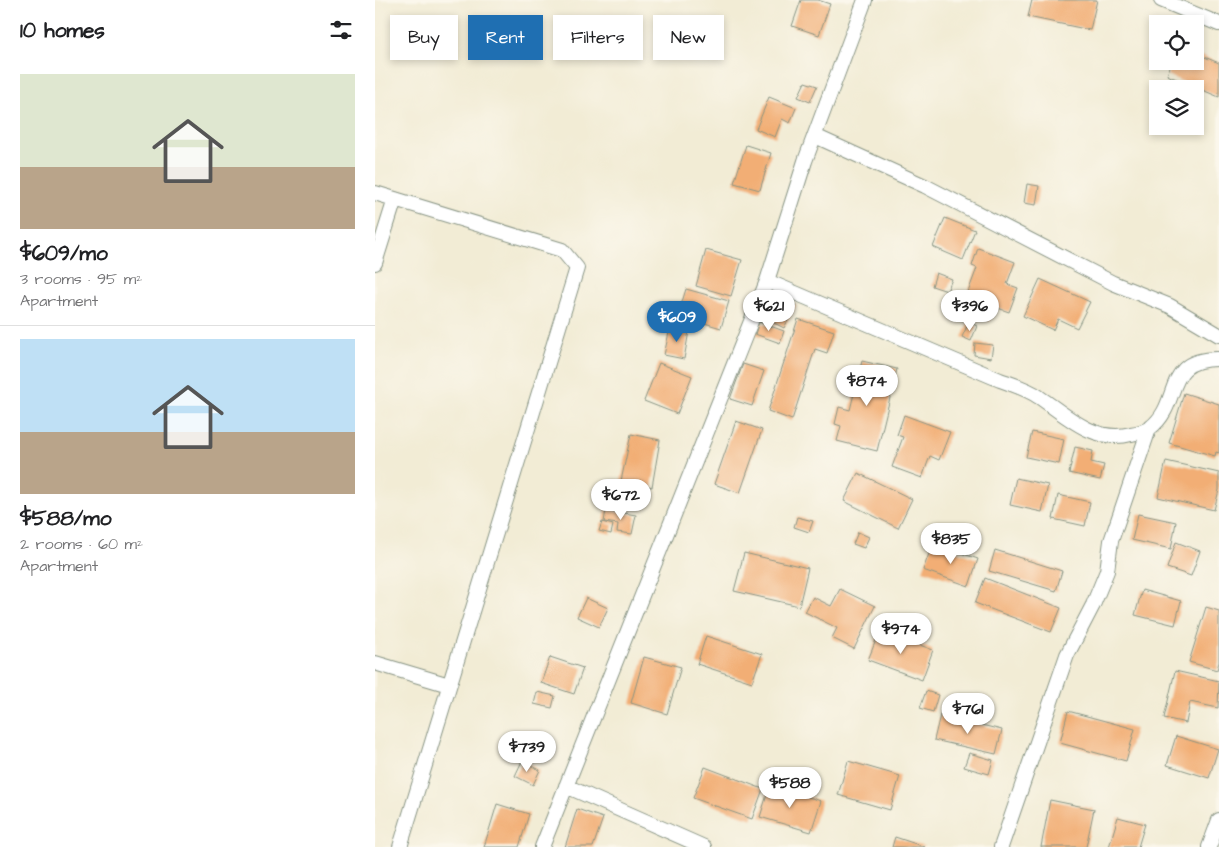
<!DOCTYPE html>
<meta charset="utf-8">
<style>
body{margin:0;font-family:"Architects Daughter",sans-serif;background:#f2f2f2;color:#202124;height:100vh;display:flex;flex-direction:column;font-size:19px;white-space:nowrap}
*{box-sizing:border-box;margin:0}
p{font-size:16px;color:#757577}
.icon{flex:none;width:28px;height:28px;fill:none;stroke:currentColor;stroke-width:2;stroke-linecap:round;stroke-linejoin:round}
.map{position:relative;flex:1;overflow:hidden}
.side{display:flex;flex-direction:column;background:#fff;width:375px}
.side>*{flex:none}
.top-card{position:absolute;left:15px;top:15px;width:475px;height:45px;display:flex;gap:10px}
.fabs{position:absolute;left:774px;top:15px;display:grid;gap:10px}
.fabs a{display:grid;place-items:center;width:55px;height:55px;border-radius:0px;background:#fff;box-shadow:0 2px 8px #0003;font-size:25px}
.price{position:absolute;translate:-50% -42px;padding:0 11px;border-radius:18px;background:#fff;color:#222;font-size:16px;line-height:32px;filter:drop-shadow(0 1px 2px #0008)}
.price::after{content:'';position:absolute;left:50%;top:30px;width:15px;height:11px;margin-left:-8px;background:inherit;clip-path:polygon(0 0,100% 0,50% 100%)}
.price.selected{background:#1f6fb2;color:#fff}
ul{padding:0;list-style:none}
li{display:grid;align-content:center;gap:10px;height:265px;padding:0 20px}
li+li{border-top:1px solid #e0e0e0}
li span{display:grid;place-items:center;height:155px;border-radius:0px;color:#555}
li>.icon{margin-inline-start:auto}
span .icon{width:90px;height:90px;fill:#fffc;stroke-width:1}
li b{font-size:21px}
h2{display:flex;justify-content:space-between;align-items:center;height:60px;padding:0 20px;font-size:21px}
.pill{padding:0 18px;border-radius:0px;background:#fff;box-shadow:0 2px 8px #0003;font-size:18px;line-height:45px}
.pill.selected{background:#1f6fb2;color:#fff}
main{display:flex;flex:1;min-height:0}
.map>svg:first-child{display:block}
.building{fill:#f2ae75}
.lines{fill:none;stroke-linecap:round;stroke-linejoin:round}
.minor-casing{stroke:#889484;stroke-width:16}
.minor{stroke:#fff;stroke-width:14}
</style>
<main>
<section class="side">
<h2>10 homes<svg class="icon" aria-label="filters" viewBox="0 0 24 24"><path d="M4 7h16M4 17h16"/><circle cx="9" cy="7" r="2"/><circle cx="15" cy="17" r="2"/></svg></h2>
<ul>
<li><span style="background:linear-gradient(#dfe7d0 60%,#b9a48a 0)"><svg class="icon" aria-label="home" viewBox="0 0 24 24"><path d="M3 11l9-7 9 7M6 9v11h12V9"/></svg></span><div><b>$609/mo</b><p>3 rooms · 95 m²</p><p>Apartment</p></div></li>
<li><span style="background:linear-gradient(#bfe0f5 60%,#b9a48a 0)"><svg class="icon" aria-label="home" viewBox="0 0 24 24"><path d="M3 11l9-7 9 7M6 9v11h12V9"/></svg></span><div><b>$588/mo</b><p>2 rooms · 60 m²</p><p>Apartment</p></div></li>
</ul>
</section>
<div class="map">
<svg width="844" height="847" viewBox="0 0 844 847">
<rect width="100%" height="100%" fill="#fbf7ec"/>
<filter id="ink" filterUnits="userSpaceOnUse"><feTurbulence type="fractalNoise" baseFrequency=".02" numOctaves="2"/><feDisplacementMap in="SourceGraphic" scale="10" xChannelSelector="R" yChannelSelector="G"/><feConvolveMatrix kernelMatrix="1 2 1 2 8 2 1 2 1" color-interpolation-filters="sRGB"/></filter>
<filter id="wash" filterUnits="userSpaceOnUse"><feTurbulence type="fractalNoise" baseFrequency=".0096" numOctaves="4" result="noise"/><feDisplacementMap in="SourceGraphic" scale="20" xChannelSelector="R" yChannelSelector="G"/><feGaussianBlur stdDeviation="1.12" result="paint"/><feColorMatrix in="noise" values="0 0 0 0 0 0 0 0 0 0 0 0 0 0 0 0 0 1.4 0 .05"/><feComposite in="paint" operator="in"/></filter>
<g filter="url(#wash)">
<rect width="100%" height="100%" fill="#f2ecd5"/>
<g id="blocks">
<path class="building" d="M 426,0 L 443,0 L 455,4 L 444,35 L 417,26 Z
M 657,0 L 722,0 L 715,30 L 653,17 Z
M 820,53 L 844,63 L 844,97 L 792,75 L 797,61 L 815,63 L 820,61 Z
M 430,82 L 442,86 L 435,102 L 423,97 Z
M 394,97 L 421,108 L 415,123 L 407,119 L 400,137 L 381,129 Z
M 371,145 L 396,153 L 385,190 L 359,183 Z
M 652,184 L 664,186 L 661,205 L 649,203 Z
M 570,218 L 600,230 L 588,260 L 558,247 Z
M 603,248 L 640,262 L 632,284 L 643,288 L 634,312 L 620,307 L 614,321 L 586,311 L 602,268 L 597,266 Z
M 331,250 L 367,260 L 356,296 L 321,286 Z
M 561,273 L 577,279 L 572,291 L 557,286 Z
M 665,279 L 715,302 L 702,328 L 683,319 L 678,330 L 648,316 Z
M 311,289 L 354,301 L 346,328 L 303,315 Z
M 400,295 L 421,305 L 409,328 L 389,318 Z
M 423,319 L 459,331 L 452,353 L 440,349 L 417,420 L 393,411 Z
M 384,322 L 409,331 L 405,343 L 380,334 Z
M 594,322 L 602,326 L 596,341 L 587,337 Z
M 295,328 L 314,331 L 309,359 L 289,355 Z
M 600,343 L 618,345 L 616,358 L 599,355 Z
M 487,361 L 522,369 L 502,451 L 462,441 L 466,426 L 460,424 L 464,407 L 475,410 Z
M 284,363 L 317,376 L 302,414 L 269,401 Z
M 368,364 L 389,371 L 377,406 L 355,399 Z
M 809,393 L 844,404 L 844,453 L 841,452 L 840,456 L 794,443 Z
M 529,415 L 575,432 L 564,460 L 555,456 L 547,478 L 517,467 L 528,437 L 522,435 Z
M 361,421 L 387,430 L 365,493 L 339,484 Z
M 657,432 L 689,439 L 684,464 L 651,457 Z
M 256,434 L 285,440 L 277,487 L 246,481 Z
M 700,447 L 718,451 L 716,462 L 729,465 L 725,480 L 694,473 Z
M 791,461 L 844,473 L 844,490 L 839,510 L 783,497 Z
M 483,473 L 537,499 L 523,528 L 469,501 Z
M 641,478 L 673,485 L 667,512 L 635,505 Z
M 683,495 L 715,502 L 710,526 L 678,519 Z
M 231,510 L 261,515 L 257,534 L 242,532 L 243,524 L 229,522 Z
M 763,514 L 801,522 L 796,549 L 757,540 Z
M 422,517 L 438,521 L 434,532 L 419,527 Z
M 227,522 L 238,525 L 236,534 L 224,531 Z
M 483,532 L 494,537 L 489,548 L 478,544 Z
M 801,542 L 825,551 L 816,576 L 792,568 Z
M 558,543 L 603,559 L 594,586 L 548,570 Z
M 620,550 L 687,571 L 681,591 L 614,571 Z
M 369,553 L 433,568 L 424,606 L 359,591 Z
M 610,578 L 686,608 L 676,632 L 600,603 Z
M 465,589 L 500,606 L 479,649 L 457,638 L 462,628 L 430,612 L 438,597 L 456,606 Z
M 767,590 L 806,601 L 800,625 L 760,615 Z
M 211,598 L 233,608 L 224,627 L 202,617 Z
M 831,607 L 844,611 L 844,662 L 842,670 L 814,662 Z
M 505,630 L 558,650 L 547,680 L 493,660 Z
M 331,636 L 387,654 L 377,682 L 322,664 Z
M 175,657 L 208,668 L 199,694 L 166,683 Z
M 269,657 L 306,667 L 292,714 L 256,703 Z
M 800,671 L 844,681 L 843,708 L 815,702 L 811,723 L 789,718 Z
M 551,691 L 563,695 L 558,712 L 545,708 Z
M 162,692 L 180,696 L 177,708 L 159,704 Z
M 693,711 L 760,729 L 751,761 L 685,743 Z
M 565,715 L 627,730 L 621,754 L 559,740 Z
M 801,736 L 843,749 L 834,778 L 792,765 Z
M 148,740 L 172,742 L 171,753 L 147,750 Z
M 594,753 L 618,760 L 614,774 L 589,767 Z
M 147,761 L 165,770 L 158,785 L 140,776 Z
M 473,761 L 525,776 L 515,810 L 463,795 Z
M 330,767 L 388,789 L 377,819 L 318,798 Z
M 395,785 L 446,801 L 436,832 L 385,817 Z
M 675,800 L 719,809 L 711,847 L 666,847 Z
M 122,804 L 154,814 L 144,847 L 109,847 Z
M 202,809 L 228,818 L 218,847 L 190,847 Z
M 743,817 L 770,824 L 763,847 L 734,847 Z
M 520,837 L 550,847 L 517,847 Z"/>
</g>
</g>
<g filter="url(#ink)">
<use href="#blocks" fill-opacity="0" stroke="#889484" stroke-width="1"/>
<g class="lines">
<g class="minor-casing">
<path id="minor" d="M 786,0 L 844,24
M 440,136 L 550,186 L 738,283 L 795,306 L 844,335
M 0,193 L 187,250 L 202,268 L 25,847
M 0,263 L 20,199
M 392,281 L 625,380 C 639,385 653,389 664,397 C 692,416 720,444 756,434 C 762,433 770,431 775,428 C 808,403 786,358 844,359
M 0,663 L 74,685
M 191,786 L 329,847
M 167,847 L 392,281 L 430,161 L 490,0
M 626,847 L 692,655 L 718,605 L 732,571 L 736,541 L 774,429
M 834,847 L 844,820"/>
</g>
<use href="#minor" class="minor"/>
</g>
</g>
</svg>
<div class="fabs">
<a><svg class="icon" aria-label="locate" viewBox="0 0 24 24"><circle cx="12" cy="12" r="6"/><path d="M12 2v4M12 18v4M2 12h4M18 12h4"/></svg></a>
<a><svg class="icon" aria-label="layers" viewBox="0 0 24 24"><path d="M12 4l9 5-9 5-9-5zM3 14l9 5 9-5"/></svg></a>
</div>
<b class="price" style="left:394px;top:332px">$621</b>
<b class="price" style="left:595px;top:332px">$396</b>
<b class="price selected" style="left:302px;top:343px">$609</b>
<b class="price" style="left:492px;top:407px">$874</b>
<b class="price" style="left:246px;top:521px">$672</b>
<b class="price" style="left:576px;top:565px">$835</b>
<b class="price" style="left:526px;top:655px">$974</b>
<b class="price" style="left:593px;top:735px">$761</b>
<b class="price" style="left:152px;top:773px">$739</b>
<b class="price" style="left:415px;top:809px">$588</b>
<div class="top-card">
<a class="pill">Buy</a>
<a class="pill selected">Rent</a>
<a class="pill">Filters</a>
<a class="pill">New</a>
</div>
</div>
</main>
